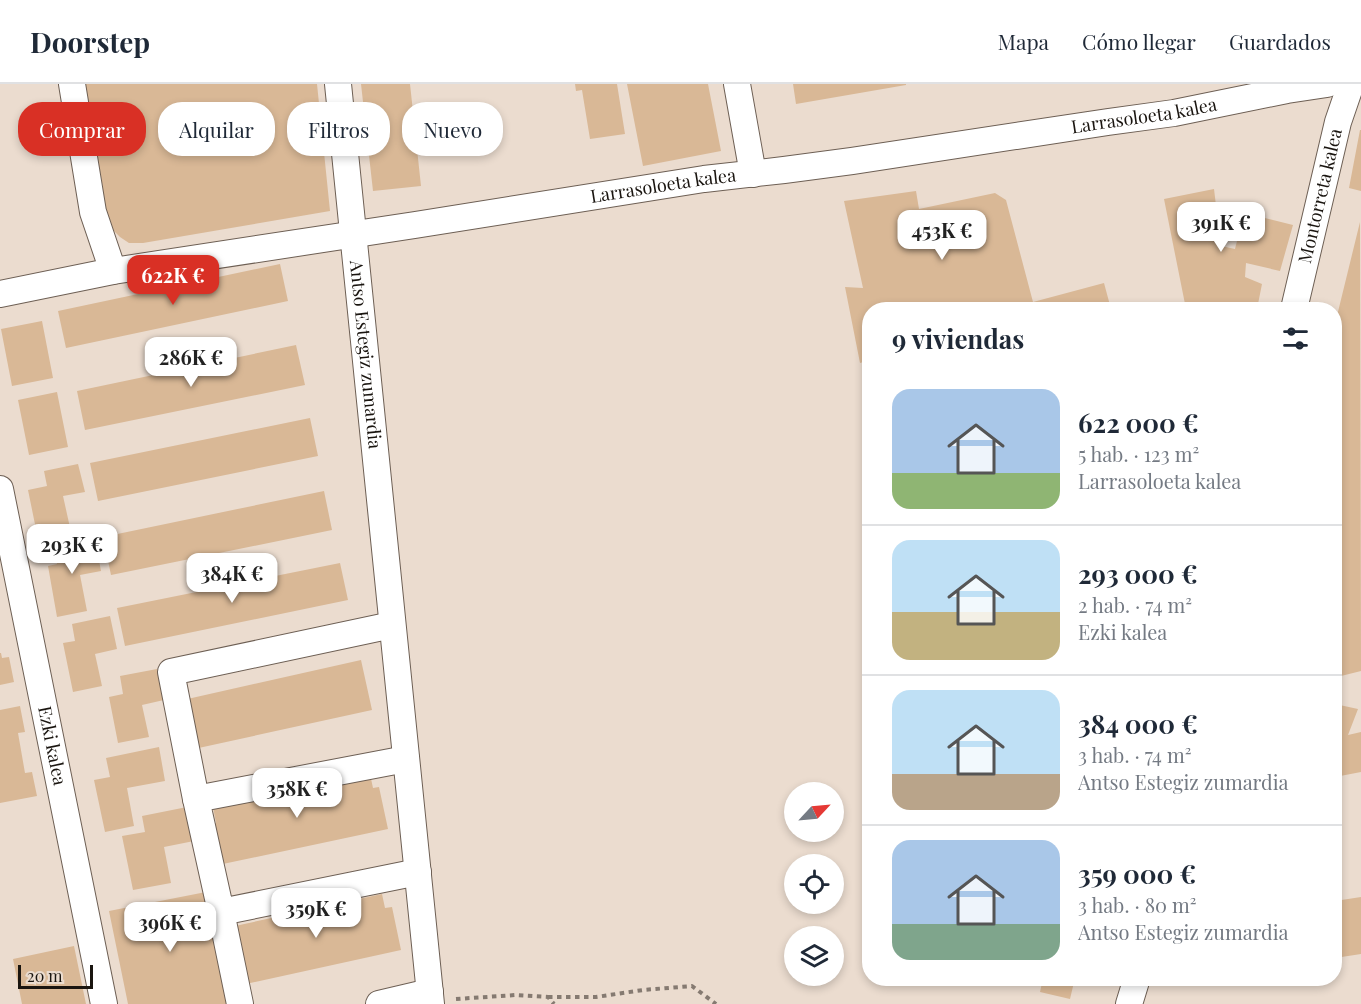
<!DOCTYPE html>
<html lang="es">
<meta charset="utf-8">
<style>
body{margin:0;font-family:"Playfair Display",serif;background:#f2f2f3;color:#1f2937;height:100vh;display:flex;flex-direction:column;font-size:22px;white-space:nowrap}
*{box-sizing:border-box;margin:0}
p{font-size:20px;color:#747a83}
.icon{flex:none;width:33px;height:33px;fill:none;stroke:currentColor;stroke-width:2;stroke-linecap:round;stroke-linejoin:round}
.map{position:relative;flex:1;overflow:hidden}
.sheet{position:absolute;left:862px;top:218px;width:480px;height:684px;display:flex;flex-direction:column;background:#fff;border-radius:24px;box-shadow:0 3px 9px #0003}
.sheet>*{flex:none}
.guide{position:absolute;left:18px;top:18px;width:570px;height:54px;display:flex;gap:12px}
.needle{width:39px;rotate:64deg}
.controls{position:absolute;left:784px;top:698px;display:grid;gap:12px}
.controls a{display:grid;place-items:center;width:60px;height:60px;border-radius:50%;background:#fff;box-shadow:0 3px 9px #0003;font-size:30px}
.scale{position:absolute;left:18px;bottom:15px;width:75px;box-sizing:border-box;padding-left:6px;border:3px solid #1a1510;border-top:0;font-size:16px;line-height:21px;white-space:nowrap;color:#1a1510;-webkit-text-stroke:4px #ebdccf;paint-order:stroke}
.price{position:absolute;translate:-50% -51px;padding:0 14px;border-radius:12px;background:#fff;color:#222;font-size:20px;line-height:39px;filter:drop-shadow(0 2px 3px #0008)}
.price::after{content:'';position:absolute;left:50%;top:36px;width:18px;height:14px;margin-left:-9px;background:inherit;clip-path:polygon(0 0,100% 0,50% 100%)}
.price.current{background:#d93025;color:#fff}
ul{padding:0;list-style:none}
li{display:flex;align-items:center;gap:18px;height:150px;padding:0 30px}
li+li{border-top:2px solid #e0e1e3}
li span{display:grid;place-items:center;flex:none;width:168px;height:120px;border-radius:18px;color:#555}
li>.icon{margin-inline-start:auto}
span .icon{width:72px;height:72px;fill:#fffc;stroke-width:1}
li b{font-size:26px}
h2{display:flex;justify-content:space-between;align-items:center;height:72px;padding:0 30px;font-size:26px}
.pill{padding:0 21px;border-radius:24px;background:#fff;box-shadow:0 3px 9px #0003;font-size:21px;line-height:54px}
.pill.current{background:#d93025;color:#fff}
header{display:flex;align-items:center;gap:36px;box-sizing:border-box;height:84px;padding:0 30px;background:#fff;border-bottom:2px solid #e0e1e3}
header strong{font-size:28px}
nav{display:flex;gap:33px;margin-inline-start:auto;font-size:21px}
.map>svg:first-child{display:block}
.building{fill:#d9b896}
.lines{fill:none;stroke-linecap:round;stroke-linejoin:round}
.minor-casing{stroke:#6d5f54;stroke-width:28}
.path{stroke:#857a71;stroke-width:4;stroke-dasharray:4.5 4.5;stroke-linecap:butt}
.minor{stroke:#fff;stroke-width:26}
.labels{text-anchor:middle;stroke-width:5;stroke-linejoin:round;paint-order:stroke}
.street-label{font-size:18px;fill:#1a1510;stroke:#ebdccf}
</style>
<header>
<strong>Doorstep</strong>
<nav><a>Mapa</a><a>Cómo llegar</a><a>Guardados</a></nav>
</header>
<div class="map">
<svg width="1361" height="920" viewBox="0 0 1361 920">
<rect width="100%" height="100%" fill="#ebdccf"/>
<path class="building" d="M 84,0 L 317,0 L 330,127 L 143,159 L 129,159 L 120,153 L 112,145 L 97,108 L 103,104 Z
M 361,0 L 410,0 L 421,102 L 373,107 Z
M 575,0 L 617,0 L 625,50 L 590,55 L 582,6 L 576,7 Z
M 627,0 L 708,0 L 721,67 L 643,82 Z
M 793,0 L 906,0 L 906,1 L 796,20 Z
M 1360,46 L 1361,46 L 1361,107 L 1349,104 Z
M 1214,105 L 1221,162 L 1235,165 L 1244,129 L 1293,141 L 1280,187 L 1246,179 L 1245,193 L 1262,200 L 1257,225 L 1186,225 L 1164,115 Z
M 916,107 L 919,125 L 995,109 L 1006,116 L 1033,218 L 1104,199 L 1111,225 L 870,225 L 870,276 L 860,279 L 845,203 L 863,204 L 844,117 Z
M 1360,138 L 1361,587 L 1341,592 L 1335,561 L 1335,240 Z
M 280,180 L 288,217 L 66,264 L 58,227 Z
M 42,237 L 53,294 L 12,302 L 1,245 Z
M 296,261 L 305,301 L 85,346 L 77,307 Z
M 57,308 L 68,363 L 29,371 L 18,316 Z
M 310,334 L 318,372 L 98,417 L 90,379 Z
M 78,380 L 85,408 L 63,412 L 71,448 L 38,455 L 28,406 L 47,402 L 44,387 Z
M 324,407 L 332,446 L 111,491 L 103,453 Z
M 95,455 L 101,487 L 80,491 L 87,527 L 57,533 L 48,482 L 57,480 L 54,463 Z
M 340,479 L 348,516 L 125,562 L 117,524 Z
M 110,532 L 117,565 L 95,570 L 102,602 L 73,608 L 63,559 L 75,557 L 72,540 Z
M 0,569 L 1,569 L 2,574 L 9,573 L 14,598 L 0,601 Z
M 361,576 L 372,626 L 194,665 L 183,616 Z
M 157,585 L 164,616 L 142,621 L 149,653 L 118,659 L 109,613 L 123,610 L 120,592 Z
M 1335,620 L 1358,625 L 1348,651 L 1361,648 L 1361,688 L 1335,693 Z
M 20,622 L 25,648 L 18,649 L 25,689 L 32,688 L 37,712 L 0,719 L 0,626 Z
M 159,663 L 165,697 L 127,704 L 134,742 L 105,748 L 94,696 L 110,693 L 106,674 Z
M 370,690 L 373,704 L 379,703 L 388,745 L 218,781 L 210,741 L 216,739 L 213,723 Z
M 187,723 L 194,757 L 164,763 L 171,799 L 133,806 L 122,752 L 145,748 L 142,732 Z
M 206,808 L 229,920 L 128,920 L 109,827 Z
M 382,810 L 385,824 L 392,823 L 401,866 L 241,901 L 235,842 Z
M 1361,813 L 1361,870 L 1335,874 L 1335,817 Z
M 74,862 L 86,920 L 22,920 L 13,875 Z
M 1043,894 L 1075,894 L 1070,915 L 1040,908 Z"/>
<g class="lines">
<g class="minor-casing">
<g id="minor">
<path d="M 72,0 L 93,128 L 113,187"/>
<path id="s1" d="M 338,0 L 431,920"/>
<path d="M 737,0 L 753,90"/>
<path id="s2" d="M 0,210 L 113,187 L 415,141 L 704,95 L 784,86 L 852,77 L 1108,38 L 1174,29 L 1287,6 L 1327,0"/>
<path id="s3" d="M 1294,225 L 1338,38 L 1351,0"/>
<path id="s4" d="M 0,405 L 104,920"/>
<path d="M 406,675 L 196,715 L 221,828 L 418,788"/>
<path d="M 196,715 L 171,588 L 392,541"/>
<path d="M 221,828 L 240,920"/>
<path d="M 379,920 L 430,908"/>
<path d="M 1129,920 L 1137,894"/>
</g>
</g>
<path class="path" d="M 548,913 L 596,913 L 643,906 L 692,902 L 716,920
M 456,915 L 516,911 L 548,913 L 554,920"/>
<use href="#minor" class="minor"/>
</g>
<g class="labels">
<g class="street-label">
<text dy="6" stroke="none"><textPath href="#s2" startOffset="1158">Larrasoloeta kalea</textPath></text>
<text dy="6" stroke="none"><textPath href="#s2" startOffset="672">Larrasoloeta kalea</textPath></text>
<text dy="6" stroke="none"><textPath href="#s3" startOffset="116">Montorreta kalea</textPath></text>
<text dy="6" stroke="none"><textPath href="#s1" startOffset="272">Antso Estegiz zumardia</textPath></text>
<text dy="6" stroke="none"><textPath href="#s4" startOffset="262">Ezki kalea</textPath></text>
</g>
</g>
</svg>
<div class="controls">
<a><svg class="needle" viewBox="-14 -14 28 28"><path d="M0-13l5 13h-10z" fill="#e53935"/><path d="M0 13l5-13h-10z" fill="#747a83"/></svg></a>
<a><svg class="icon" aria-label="locate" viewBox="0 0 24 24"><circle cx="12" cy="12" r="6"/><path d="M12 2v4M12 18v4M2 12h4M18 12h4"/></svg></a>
<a><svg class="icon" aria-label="layers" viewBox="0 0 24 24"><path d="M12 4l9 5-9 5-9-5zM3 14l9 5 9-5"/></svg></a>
</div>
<div class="scale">20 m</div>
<b class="price" style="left:1221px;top:169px">391K €</b>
<b class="price" style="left:942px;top:177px">453K €</b>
<b class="price current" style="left:173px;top:222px">622K €</b>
<b class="price" style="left:191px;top:304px">286K €</b>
<b class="price" style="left:72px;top:491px">293K €</b>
<b class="price" style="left:232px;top:520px">384K €</b>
<b class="price" style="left:297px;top:735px">358K €</b>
<b class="price" style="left:316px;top:855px">359K €</b>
<b class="price" style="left:170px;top:869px">396K €</b>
<div class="guide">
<a class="pill current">Comprar</a>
<a class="pill">Alquilar</a>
<a class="pill">Filtros</a>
<a class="pill">Nuevo</a>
</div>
<section class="sheet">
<h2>9 viviendas<svg class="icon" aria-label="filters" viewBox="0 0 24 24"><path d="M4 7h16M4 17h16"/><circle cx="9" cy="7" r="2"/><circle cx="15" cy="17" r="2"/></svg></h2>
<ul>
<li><span style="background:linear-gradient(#a9c7e8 70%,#8fb573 0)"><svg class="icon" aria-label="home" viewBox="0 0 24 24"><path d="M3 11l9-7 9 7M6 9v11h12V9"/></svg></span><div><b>622 000 €</b><p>5 hab. · 123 m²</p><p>Larrasoloeta kalea</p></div></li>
<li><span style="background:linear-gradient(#bfe0f5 60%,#c2b280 0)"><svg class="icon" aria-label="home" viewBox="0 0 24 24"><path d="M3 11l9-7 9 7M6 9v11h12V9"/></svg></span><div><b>293 000 €</b><p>2 hab. · 74 m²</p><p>Ezki kalea</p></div></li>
<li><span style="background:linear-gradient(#bfe0f5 70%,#b9a48a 0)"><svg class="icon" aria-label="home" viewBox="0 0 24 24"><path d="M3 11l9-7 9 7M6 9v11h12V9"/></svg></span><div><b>384 000 €</b><p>3 hab. · 74 m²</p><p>Antso Estegiz zumardia</p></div></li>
<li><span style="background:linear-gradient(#a9c7e8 70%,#7fa58c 0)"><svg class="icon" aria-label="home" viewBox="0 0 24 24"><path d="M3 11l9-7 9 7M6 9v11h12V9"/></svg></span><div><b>359 000 €</b><p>3 hab. · 80 m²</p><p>Antso Estegiz zumardia</p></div></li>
</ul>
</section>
</div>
